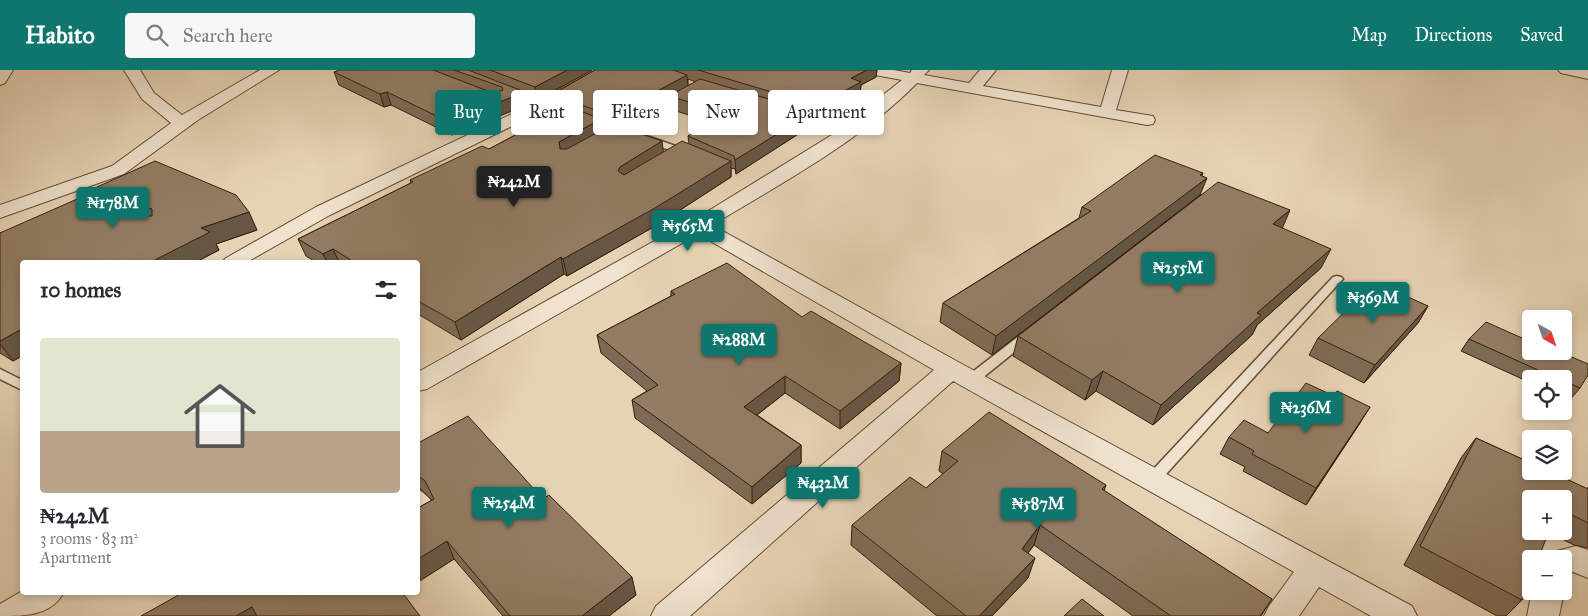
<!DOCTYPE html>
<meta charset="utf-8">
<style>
body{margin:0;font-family:"IM FELL Great Primer",serif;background:#f7f7f7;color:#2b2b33;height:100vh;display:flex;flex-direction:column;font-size:19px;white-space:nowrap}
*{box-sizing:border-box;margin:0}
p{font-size:16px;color:#7c7c81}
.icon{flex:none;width:28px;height:28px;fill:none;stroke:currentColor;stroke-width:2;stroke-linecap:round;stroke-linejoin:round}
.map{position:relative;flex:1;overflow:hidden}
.drawer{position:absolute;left:20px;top:190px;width:400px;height:335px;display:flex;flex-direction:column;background:#fff;border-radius:5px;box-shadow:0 2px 8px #0003}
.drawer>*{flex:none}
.banner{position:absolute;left:435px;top:20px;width:475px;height:45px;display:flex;gap:10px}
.needle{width:32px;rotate:140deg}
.tools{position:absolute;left:1522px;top:240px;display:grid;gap:10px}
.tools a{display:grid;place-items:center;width:50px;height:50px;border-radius:5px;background:#fff;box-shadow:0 2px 8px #0003;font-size:25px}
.price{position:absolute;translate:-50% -42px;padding:0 11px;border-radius:5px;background:#0f766e;color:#fff;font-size:16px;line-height:32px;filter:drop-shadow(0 1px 2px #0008)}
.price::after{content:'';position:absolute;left:50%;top:30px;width:15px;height:11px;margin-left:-8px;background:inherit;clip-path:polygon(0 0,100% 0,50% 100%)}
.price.selected{background:#222;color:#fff}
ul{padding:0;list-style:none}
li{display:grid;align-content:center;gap:10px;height:265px;padding:0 20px}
li span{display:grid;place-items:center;height:155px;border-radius:5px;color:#555}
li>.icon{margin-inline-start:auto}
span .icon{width:90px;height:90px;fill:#fffc;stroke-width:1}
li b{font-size:21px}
h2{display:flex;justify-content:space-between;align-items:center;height:60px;padding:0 20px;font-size:21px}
.pill{padding:0 18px;border-radius:5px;background:#fff;box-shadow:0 2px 8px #0003;font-size:18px;line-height:45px}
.pill.selected{background:#0f766e;color:#fff}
header{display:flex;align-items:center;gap:30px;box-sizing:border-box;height:70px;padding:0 25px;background:#0f766e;color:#fff}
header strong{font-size:24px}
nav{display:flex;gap:28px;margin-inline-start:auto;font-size:18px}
.search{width:350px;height:45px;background:#f7f7f7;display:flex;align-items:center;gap:12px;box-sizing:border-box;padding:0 18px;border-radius:5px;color:#7c7c81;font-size:19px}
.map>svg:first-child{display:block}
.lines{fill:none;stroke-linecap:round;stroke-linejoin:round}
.service-casing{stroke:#634b35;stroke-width:3}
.minor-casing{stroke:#634b35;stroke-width:2}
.service{fill:#efe2ce;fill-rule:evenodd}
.minor{fill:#efe2ce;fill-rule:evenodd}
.wall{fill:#7e6b55;stroke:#371e0b;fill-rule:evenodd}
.shaded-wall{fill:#665745;stroke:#371e0b}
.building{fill:#927c63;stroke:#371e0b}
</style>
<header>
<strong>Habito</strong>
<div class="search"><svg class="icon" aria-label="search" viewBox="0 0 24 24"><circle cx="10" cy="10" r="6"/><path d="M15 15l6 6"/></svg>Search here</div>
<nav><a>Map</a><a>Directions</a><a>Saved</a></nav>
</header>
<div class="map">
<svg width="1588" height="546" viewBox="0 0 1588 546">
<rect width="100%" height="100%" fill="#e6d3b4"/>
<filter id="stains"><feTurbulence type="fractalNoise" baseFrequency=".004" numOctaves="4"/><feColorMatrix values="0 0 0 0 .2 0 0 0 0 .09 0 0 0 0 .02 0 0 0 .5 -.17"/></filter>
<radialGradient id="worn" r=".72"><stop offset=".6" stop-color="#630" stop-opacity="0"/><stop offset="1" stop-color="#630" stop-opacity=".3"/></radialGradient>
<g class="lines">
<g class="service-casing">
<path id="service" d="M 507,22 L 513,22 L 551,38 L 544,40 L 507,26 Z
M 682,23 L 689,25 L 613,69 L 605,67 Z
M 647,66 L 690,81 L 692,83 L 687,86 L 684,85 L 644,71 L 642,69 Z
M 1337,206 L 1341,207 L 1343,209 L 1341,211 L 1158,413 L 1153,415 L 1148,413 L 1146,409 L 1148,405 L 1333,207 Z
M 1028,261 L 1032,262 L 1034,265 L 1032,268 L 976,313 L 966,313 L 964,310 L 966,307 L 1024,262 Z
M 0,299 L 22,310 L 22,320 L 0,309 Z
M 418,420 C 426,423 432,431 436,438 L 433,442 C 425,445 423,442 418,436 Z"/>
</g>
<g class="minor-casing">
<path id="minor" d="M 0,0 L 13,0 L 5,13 L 0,15 Z
M 124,0 L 140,0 L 154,23 L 182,45 L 260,0 L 279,0 L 198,50 L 124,104 L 0,148 L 0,135 L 112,96 L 171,53 L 142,29 Z
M 596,0 L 615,0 L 547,39 L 330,145 L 247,192 L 222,192 L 226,188 L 316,137 L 535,33 Z
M 861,0 L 894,0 L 910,3 L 912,0 L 929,0 L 924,5 L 969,13 L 980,0 L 996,0 L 983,16 L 1101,37 L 1112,0 L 1128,0 L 1116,40 L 1153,46 L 1155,50 L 1153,54 L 1147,55 L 917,13 C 859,72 782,113 712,155 L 960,293 L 1412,536 L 1417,546 L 1371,546 L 1319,517 L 1299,546 L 1264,546 L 1269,536 L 1294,502 L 953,311 L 690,546 L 651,546 L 656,536 L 934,300 L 698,164 L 427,319 L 418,321 L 418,302 L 705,143 L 835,63 L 902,10 L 864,3 Z
M 1558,0 L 1588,0 L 1588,9 L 1561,3 Z
M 1576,476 L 1588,480 L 1588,508 L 1573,502 L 1564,504 L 1564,489 L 1550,489 L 1553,482 Z
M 22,521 L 22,522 L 64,522 C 51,546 25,546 0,546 L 0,534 Z
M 1532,521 L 1564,521 L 1559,546 L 1527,546 Z"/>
</g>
<use href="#service" class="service"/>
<use href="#minor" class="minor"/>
</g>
<path class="wall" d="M 340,0 L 592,0 L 543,27 L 554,31 L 553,24 L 595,0 L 877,0 L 876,7 L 861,15 L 860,24 L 803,56 L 803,61 L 736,104 L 735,99 L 731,98 L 731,107 L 657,155 L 567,206 L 564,204 L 461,270 L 418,244 L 418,192 L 316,192 L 306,186 L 298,169 L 411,113 L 410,110 L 489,79 L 534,55 L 526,51 L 523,36 L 452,65 L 391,35 L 384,37 L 339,15 L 334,2 ZM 688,9 L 696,12 L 688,16 ZM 525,25 L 537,29 L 527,34 ZM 669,28 L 670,39 L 713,53 L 688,66 L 689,74 L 663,82 L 618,56 ZM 602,54 L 608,57 L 603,60 Z
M 1202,106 L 1200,125 L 1282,158 L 1321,198 L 1257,255 L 1252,265 L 1153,355 L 1096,321 L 1085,330 L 1013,286 L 1018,266 L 1194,130 L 992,285 L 940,252 L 943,233 L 1079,148 L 1082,137 Z
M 97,117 L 257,160 L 216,174 L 219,180 L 196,192 L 22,192 L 22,286 L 13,291 L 0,283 L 0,163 L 105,133 L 97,120 L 99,120 Z
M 671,221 L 802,247 L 901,293 L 899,311 L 840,359 L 785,323 L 757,345 L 801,375 L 801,393 L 752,434 L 635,348 L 632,330 L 647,321 L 601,283 L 597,265 L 671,226 Z
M 1393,226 L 1428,236 L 1418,253 L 1364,313 L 1309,285 L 1318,268 Z
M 1469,269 L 1531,281 L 1580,318 L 1569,331 L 1564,328 L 1564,309 L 1531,309 L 1531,313 L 1461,281 Z
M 1360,353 L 1306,435 L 1243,401 L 1245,397 L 1220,384 L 1229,367 Z
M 1476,368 L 1587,419 L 1588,417 L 1588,478 L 1574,475 L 1548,462 L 1522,530 L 1506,546 L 1497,546 L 1404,495 L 1461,388 ZM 1564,429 L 1564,461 L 1531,461 Z
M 418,373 L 543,429 L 636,525 L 609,546 L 503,546 L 454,489 L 418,512 L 418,438 L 432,430 L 420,419 L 418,416 Z
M 942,381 L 1106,415 L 1104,421 L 1272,529 L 1261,546 L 1133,546 L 1034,475 L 1028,483 L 1028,508 L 992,546 L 937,546 L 851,475 L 852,455 L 926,418 L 943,404 L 939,401 Z"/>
<path class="shaded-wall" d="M 567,0 L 592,0 L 537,30 L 535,17 Z
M 867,0 L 877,0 L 876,7 L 861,15 L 860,24 L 803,56 L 803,61 L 736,104 L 735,90 L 851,8 Z
M 687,5 L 688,17 L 669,26 L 669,28 L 613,59 L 611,46 Z
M 387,22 L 391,35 L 384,37 L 380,24 Z
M 525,22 L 527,35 L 452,65 L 449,52 Z
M 601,49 L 604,64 L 563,95 L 559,72 Z
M 662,71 L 664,87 L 622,113 L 618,101 L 620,97 Z
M 731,91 L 731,107 L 657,155 L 567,206 L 563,189 Z
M 1203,103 L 1199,114 L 1207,108 L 1200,125 L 992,285 L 996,266 Z
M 1290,140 L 1282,159 L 1273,154 Z
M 249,142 L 257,160 L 216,174 L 219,180 L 196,192 L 151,192 L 201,158 Z
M 333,179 L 339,192 L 327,192 L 323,184 Z
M 1331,179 L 1321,198 L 1257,255 L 1252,265 L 1153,355 L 1161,335 L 1257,243 Z
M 561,187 L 564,204 L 461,270 L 455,252 Z
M 1428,236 L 1418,253 L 1364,313 L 1375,295 Z
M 22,259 L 22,286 L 13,291 L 0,274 L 0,271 Z
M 901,293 L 899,311 L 840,359 L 840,341 Z
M 1103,301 L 1096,321 L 1085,330 L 1092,310 Z
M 785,306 L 785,323 L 745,354 L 744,337 Z
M 1370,337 L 1360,353 L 1306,435 L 1316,418 Z
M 801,375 L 801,393 L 752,434 L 752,417 Z
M 1040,455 L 1034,475 L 1016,499 L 1022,479 Z
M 447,471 L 454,489 L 418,512 L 418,489 Z
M 1035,488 L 1028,508 L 992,546 L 979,546 Z
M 632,507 L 636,525 L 609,546 L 582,546 Z
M 252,537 L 258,546 L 236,546 Z"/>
<path class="building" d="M 340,0 L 433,0 L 493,23 L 503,20 L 502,17 L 454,0 L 468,0 L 525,22 L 449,52 L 387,22 L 380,24 L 334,2 Z
M 490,0 L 567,0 L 535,17 Z
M 595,0 L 673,0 L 687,5 L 611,46 L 553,24 Z
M 698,0 L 867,0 L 851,8 L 861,12 L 798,46 L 803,48 L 735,90 L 734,86 L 688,66 L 728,44 L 669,26 L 700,9 L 803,39 L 811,37 L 812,34 Z
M 543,27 L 601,49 L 559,72 L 560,79 L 567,79 L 613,54 L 662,71 L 620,97 L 618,101 L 624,105 L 682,71 L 731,91 L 655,138 L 563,189 L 561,187 L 455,252 L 418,231 L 418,192 L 354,192 L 333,179 L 323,184 L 298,169 L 413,112 L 410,110 L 482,76 L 489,79 L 550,47 L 523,36 Z
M 1155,85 L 1203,103 L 1200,105 L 1207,108 L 996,266 L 943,233 L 1091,141 L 1082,137 Z
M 155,91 L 236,125 L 249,142 L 201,158 L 210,162 L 151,192 L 22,192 L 22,259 L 0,271 L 0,163 L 84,126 L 142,146 L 152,146 L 152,139 L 97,120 L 100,119 L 97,117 Z
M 1218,112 L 1290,140 L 1273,154 L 1331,179 L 1257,243 L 1261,245 L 1161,335 L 1103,301 L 1092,310 L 1018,266 Z
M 727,193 L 802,247 L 811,241 L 901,293 L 840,341 L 785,306 L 744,337 L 801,375 L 752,417 L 632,330 L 658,315 L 597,265 L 675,224 L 671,221 Z
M 1370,217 L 1393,226 L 1397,222 L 1428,236 L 1375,295 L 1318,268 Z
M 1486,252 L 1531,272 L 1531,281 L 1558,281 L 1588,294 L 1588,305 L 1580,318 L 1564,311 L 1564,309 L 1558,309 L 1469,269 Z
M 1306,313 L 1334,326 L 1337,321 L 1370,337 L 1316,418 L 1252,384 L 1254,381 L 1229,367 L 1244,350 L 1268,363 Z
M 989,342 L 1106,415 L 1102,419 L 1272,529 L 1260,546 L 1171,546 L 1040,455 L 1022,479 L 1035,488 L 979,546 L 966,546 L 852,455 L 910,407 L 926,418 L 958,391 L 942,381 Z
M 468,346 L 543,429 L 549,425 L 632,507 L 582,546 L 510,546 L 447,471 L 418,489 L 418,438 L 434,429 L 425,411 L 418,406 L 418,373 Z
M 1476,368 L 1531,393 L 1531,401 L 1549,401 L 1588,419 L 1588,453 L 1564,441 L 1564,429 L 1531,429 L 1531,461 L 1549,461 L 1538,489 L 1531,489 L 1531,506 L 1522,530 L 1420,476 Z
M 184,522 L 402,522 L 420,546 L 257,546 L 252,537 L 236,546 L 141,546 Z
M 1082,529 L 1104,546 L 1064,546 Z"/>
<rect width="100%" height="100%" filter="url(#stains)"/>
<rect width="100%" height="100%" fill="url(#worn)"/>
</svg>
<div class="tools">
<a><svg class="needle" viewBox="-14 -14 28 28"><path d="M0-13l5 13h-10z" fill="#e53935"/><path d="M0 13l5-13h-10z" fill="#7c7c81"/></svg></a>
<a><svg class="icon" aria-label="locate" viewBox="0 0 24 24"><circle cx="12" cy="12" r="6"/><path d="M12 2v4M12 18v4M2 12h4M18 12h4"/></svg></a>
<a><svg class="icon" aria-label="layers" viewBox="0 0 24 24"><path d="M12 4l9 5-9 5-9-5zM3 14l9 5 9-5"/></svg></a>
<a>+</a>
<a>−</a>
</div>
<b class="price selected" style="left:514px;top:138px">₦242M</b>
<b class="price" style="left:113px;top:159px">₦178M</b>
<b class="price" style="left:688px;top:182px">₦565M</b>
<b class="price" style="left:1178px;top:224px">₦255M</b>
<b class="price" style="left:1373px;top:254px">₦369M</b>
<b class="price" style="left:739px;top:296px">₦288M</b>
<b class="price" style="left:1306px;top:364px">₦236M</b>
<b class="price" style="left:823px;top:439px">₦432M</b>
<b class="price" style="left:509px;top:459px">₦254M</b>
<b class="price" style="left:1038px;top:460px">₦587M</b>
<div class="banner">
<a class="pill selected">Buy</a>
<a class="pill">Rent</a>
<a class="pill">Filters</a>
<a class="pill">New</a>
<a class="pill">Apartment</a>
</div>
<section class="drawer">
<h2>10 homes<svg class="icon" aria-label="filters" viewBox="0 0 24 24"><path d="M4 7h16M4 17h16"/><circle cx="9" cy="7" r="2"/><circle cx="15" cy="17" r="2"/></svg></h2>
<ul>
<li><span style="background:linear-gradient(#dfe7d0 60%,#b9a48a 0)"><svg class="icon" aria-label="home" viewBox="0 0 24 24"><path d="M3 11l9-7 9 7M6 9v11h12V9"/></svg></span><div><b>₦242M</b><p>3 rooms · 83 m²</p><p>Apartment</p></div></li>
</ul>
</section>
</div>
